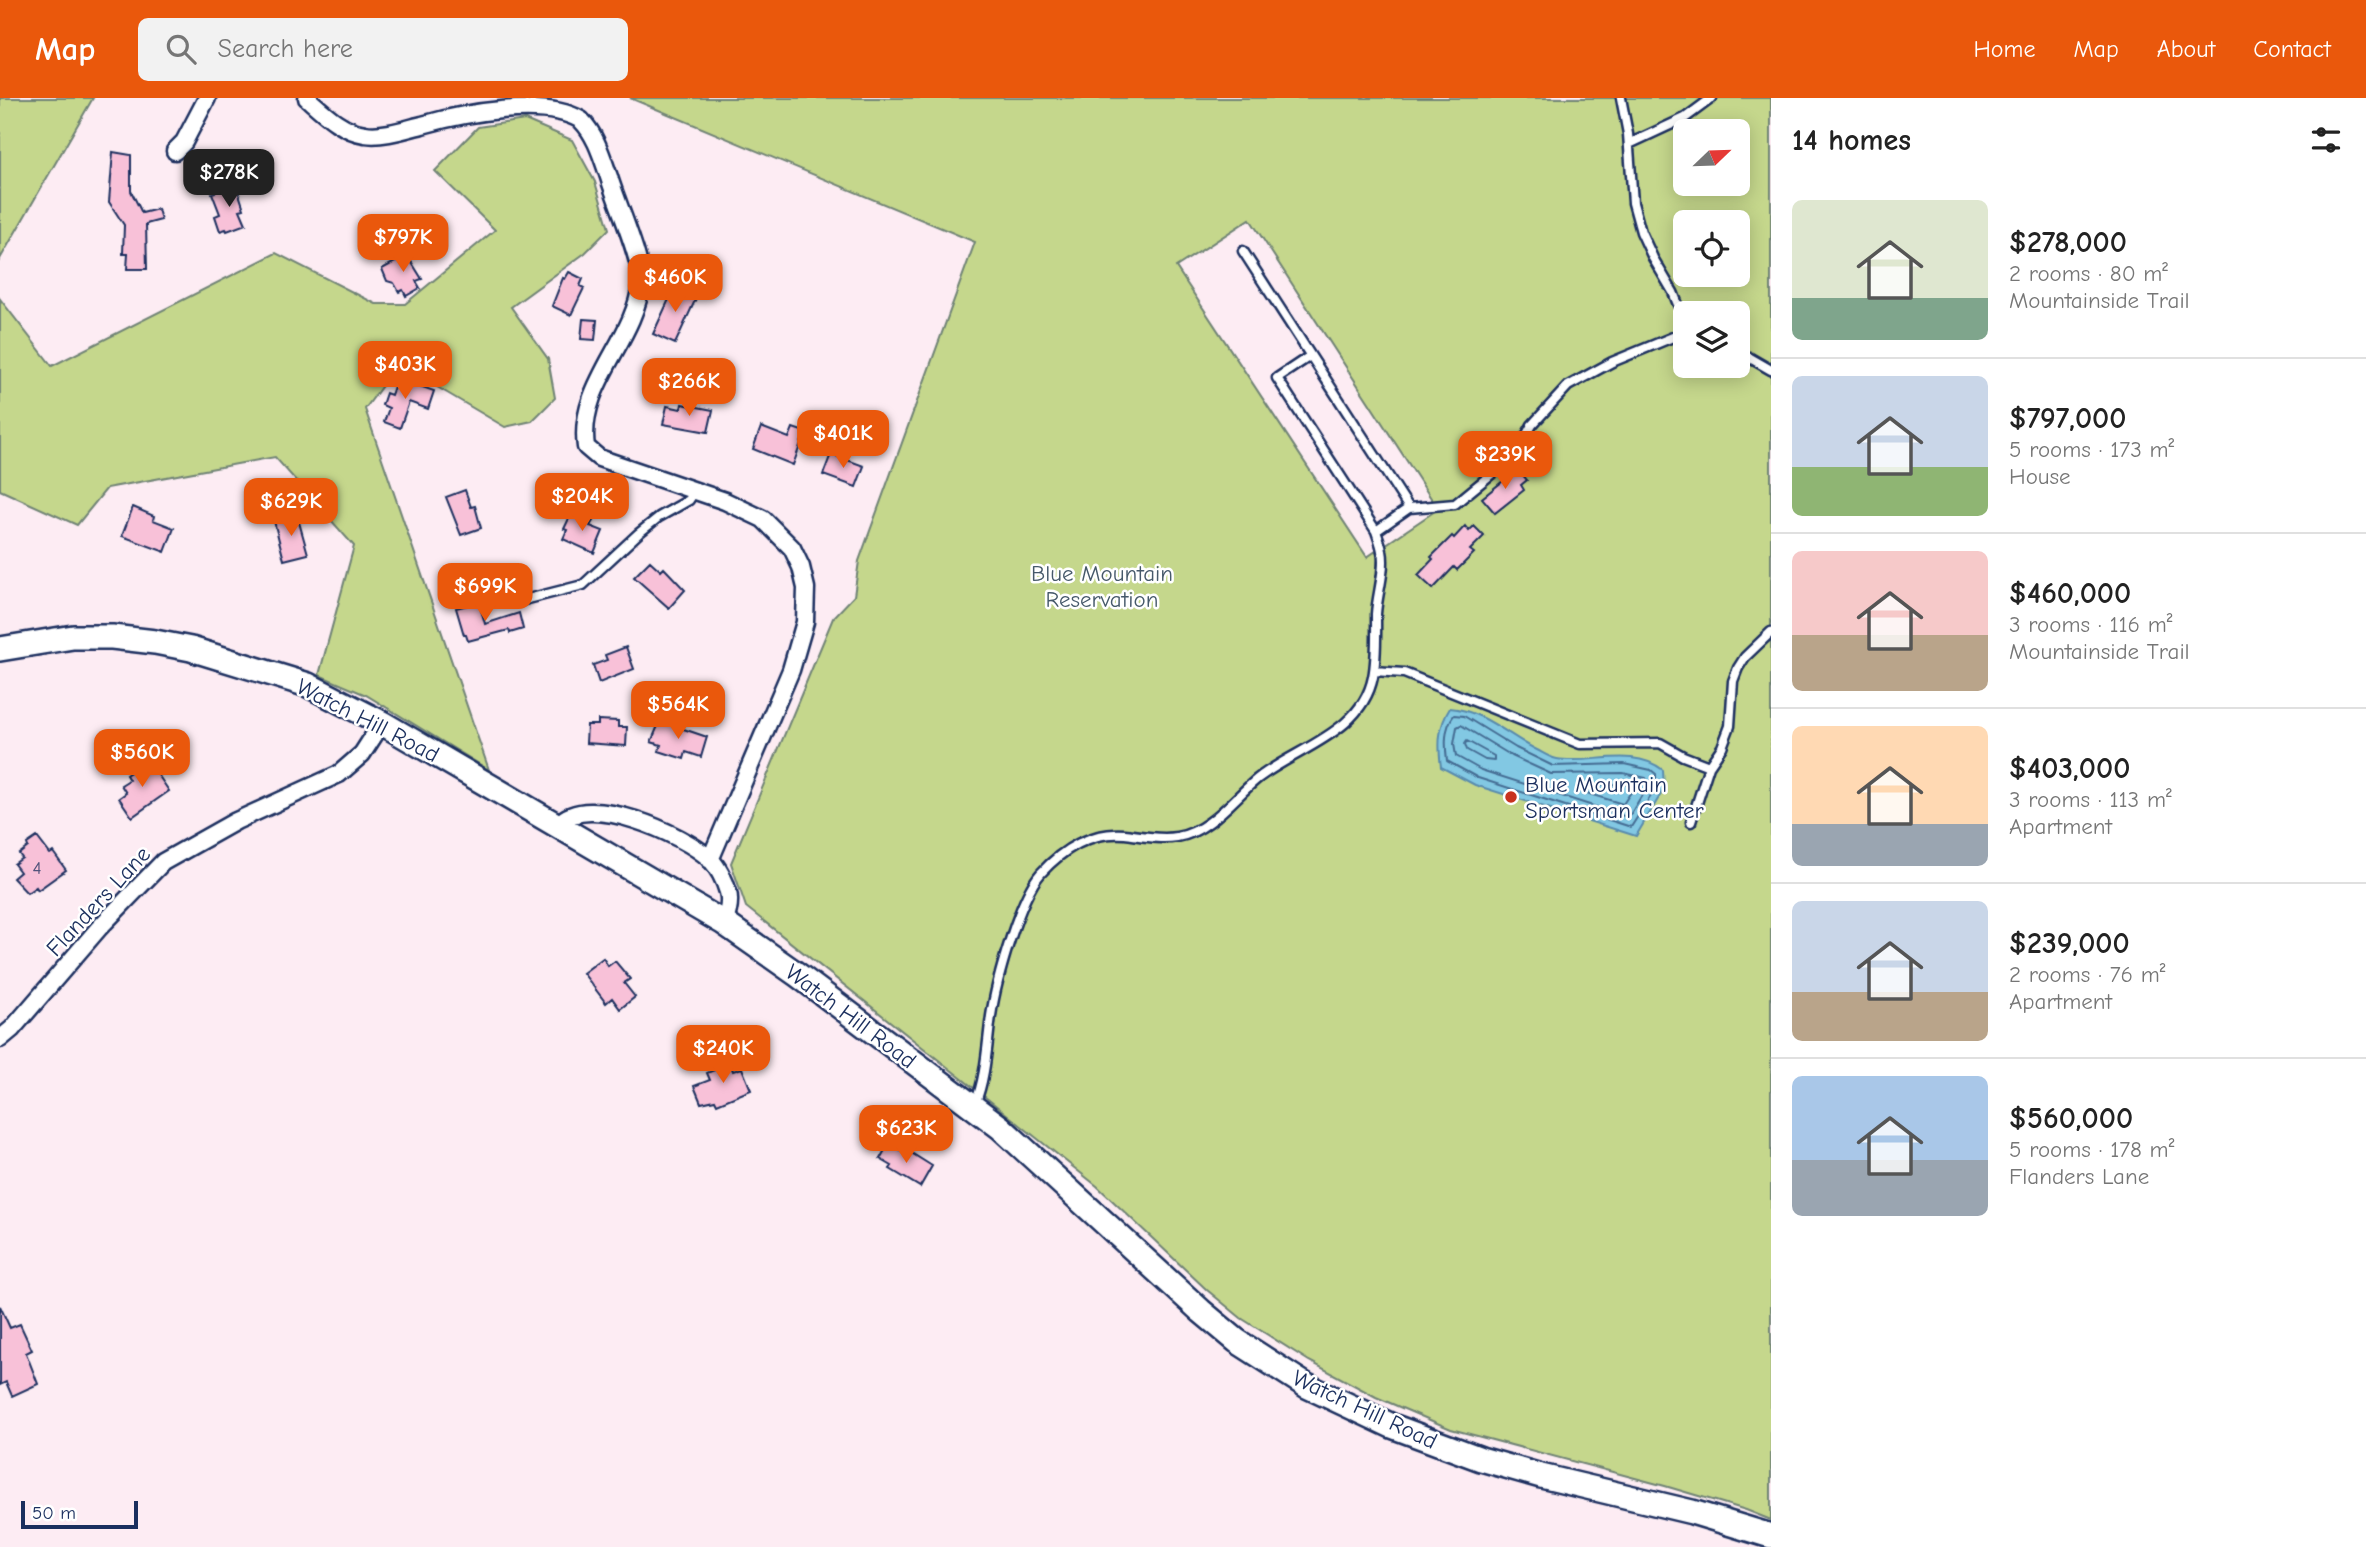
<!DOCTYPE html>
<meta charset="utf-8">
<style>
body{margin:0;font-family:"Comic Neue",sans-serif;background:#f2f2f2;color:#222;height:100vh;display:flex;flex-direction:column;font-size:26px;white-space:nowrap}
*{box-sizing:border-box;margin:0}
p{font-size:23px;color:#767676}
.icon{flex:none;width:38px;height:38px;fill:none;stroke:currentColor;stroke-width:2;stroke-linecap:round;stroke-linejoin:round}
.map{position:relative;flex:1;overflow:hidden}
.panel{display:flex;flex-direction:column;background:#fff;width:595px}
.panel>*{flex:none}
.needle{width:46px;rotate:67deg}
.controls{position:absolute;left:1673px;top:21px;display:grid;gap:14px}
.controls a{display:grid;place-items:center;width:77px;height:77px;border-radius:10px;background:#fff;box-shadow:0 4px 18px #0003;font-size:35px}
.scale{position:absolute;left:21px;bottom:18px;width:117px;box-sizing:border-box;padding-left:7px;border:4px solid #1b2f5e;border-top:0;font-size:19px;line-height:24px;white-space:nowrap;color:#1b2f5e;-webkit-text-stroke:5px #fff;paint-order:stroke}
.price{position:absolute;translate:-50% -60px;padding:0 16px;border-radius:14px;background:#ea580c;color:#fff;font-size:23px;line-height:46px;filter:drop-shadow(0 2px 4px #0008)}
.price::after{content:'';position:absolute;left:50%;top:42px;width:21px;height:16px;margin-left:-10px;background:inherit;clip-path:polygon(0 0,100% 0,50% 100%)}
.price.on{background:#222;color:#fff}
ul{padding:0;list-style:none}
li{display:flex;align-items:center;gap:21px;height:175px;padding:0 21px}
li+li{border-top:2px solid #e0e0e0}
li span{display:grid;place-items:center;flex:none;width:196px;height:140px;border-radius:10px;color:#555}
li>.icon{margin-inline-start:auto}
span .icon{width:84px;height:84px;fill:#fffc;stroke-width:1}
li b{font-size:30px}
h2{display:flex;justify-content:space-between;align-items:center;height:84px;padding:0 21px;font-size:30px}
header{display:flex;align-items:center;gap:42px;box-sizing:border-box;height:98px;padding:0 35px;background:#ea580c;color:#fff}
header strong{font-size:33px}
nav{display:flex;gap:38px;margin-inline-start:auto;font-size:24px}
.search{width:490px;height:63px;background:#f2f2f2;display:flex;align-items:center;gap:18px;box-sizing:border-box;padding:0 24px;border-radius:10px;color:#767676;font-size:26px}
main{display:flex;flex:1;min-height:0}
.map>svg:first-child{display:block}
.green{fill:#c5d78c;stroke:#708375;stroke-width:2;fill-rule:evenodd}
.water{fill:#82c8e3;stroke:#598bae;stroke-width:2}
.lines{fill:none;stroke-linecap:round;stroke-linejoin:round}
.shore{stroke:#446c93;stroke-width:2}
.building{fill:#f8c1d8;stroke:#1b2f5e;stroke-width:2}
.lane-casing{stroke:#1b2f5e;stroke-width:13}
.street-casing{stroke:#1b2f5e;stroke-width:21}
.secondary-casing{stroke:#1b2f5e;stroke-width:28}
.lane{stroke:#fff;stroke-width:8}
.street{stroke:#fff;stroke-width:16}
.secondary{stroke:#fff;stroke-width:23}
.poi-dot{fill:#c8321e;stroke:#fff;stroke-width:2.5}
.labels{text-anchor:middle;stroke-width:5;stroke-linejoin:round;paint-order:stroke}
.number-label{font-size:19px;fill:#52547c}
.park-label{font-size:23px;fill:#46596a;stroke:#fff}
.street-label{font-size:23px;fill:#1b2f5e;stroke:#fff}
.poi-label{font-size:23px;fill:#1b2f5e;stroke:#fff;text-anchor:start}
</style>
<header>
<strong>Map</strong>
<div class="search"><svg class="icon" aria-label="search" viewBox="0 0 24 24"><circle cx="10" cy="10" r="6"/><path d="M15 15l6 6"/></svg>Search here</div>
<nav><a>Home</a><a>Map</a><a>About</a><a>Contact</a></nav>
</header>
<main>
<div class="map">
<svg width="1771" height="1449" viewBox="0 0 1771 1449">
<rect width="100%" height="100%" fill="#fdecf3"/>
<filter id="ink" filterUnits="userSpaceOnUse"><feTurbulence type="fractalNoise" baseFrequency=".0143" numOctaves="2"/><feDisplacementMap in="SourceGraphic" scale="14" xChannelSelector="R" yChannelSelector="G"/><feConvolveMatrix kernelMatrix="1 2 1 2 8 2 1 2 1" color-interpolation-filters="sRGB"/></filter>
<g filter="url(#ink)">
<path class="green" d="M 0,0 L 93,0 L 0,161 Z
M 630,0 L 1771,0 L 1771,1422 L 1746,1412 L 1665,1388 L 1451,1331 L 1376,1299 L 1309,1263 L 1241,1220 L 1207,1192 L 1097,1088 L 746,809 L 731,765 L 833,520 L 854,498 L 859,463 L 975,144 ZM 1685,33 L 1738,33 L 1738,86 L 1685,86 ZM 1250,121 L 1438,411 L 1367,459 L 1176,169 ZM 1685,124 L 1738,124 L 1738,177 L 1685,177 ZM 1685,215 L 1738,215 L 1738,268 L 1685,268 Z
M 525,22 L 572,42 L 595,84 L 609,131 L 585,155 L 511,209 L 548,261 L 555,300 L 532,323 L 505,329 L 398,266 L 365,311 L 489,672 L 366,597 L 319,577 L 354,448 L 275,359 L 107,390 L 77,427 L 0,392 L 0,201 L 52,268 L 276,155 L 376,206 L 405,206 L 495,132 L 435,73 L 478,29 Z"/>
<path class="water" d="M 1450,610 C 1482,612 1509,638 1537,652 C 1543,655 1550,660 1557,661 C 1590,667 1633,648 1663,672 L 1664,691 L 1636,738 L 1475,687 L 1441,669 C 1438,646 1438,629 1450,610 Z"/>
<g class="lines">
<path class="shore" d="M 1454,617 L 1464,618 L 1516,650 L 1553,668 L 1624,666 L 1651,672 L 1656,676 L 1656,690 L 1631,729 L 1478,680 L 1447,663 C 1445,647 1444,630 1454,617 Z
M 1461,627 L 1512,658 L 1551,676 L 1623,675 L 1646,680 L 1648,687 L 1630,717 L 1627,719 L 1481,672 L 1456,658 L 1454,646 L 1457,629 Z
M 1467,643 L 1494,658 L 1494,663 L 1485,662 L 1467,652 L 1465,646 Z
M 1622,686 L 1631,687 L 1633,691 L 1623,706 L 1583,694 L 1580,691 L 1583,687 Z"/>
</g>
<path class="building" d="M 113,54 L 131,57 L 131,93 L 142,115 L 158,111 L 161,122 L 146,126 L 147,171 L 127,171 L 128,156 L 123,156 L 124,127 L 109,104 Z
M 232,88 L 235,94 L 238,93 L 244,111 L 240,112 L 246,126 L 227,133 L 226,131 L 220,133 L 215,118 L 220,116 L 212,95 Z
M 404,152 L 422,181 L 416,183 L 420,190 L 406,198 L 403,192 L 399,194 L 394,185 L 387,183 L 382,171 L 395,164 L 392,159 Z
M 569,174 L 583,181 L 580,188 L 584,190 L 571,217 L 552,208 L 563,180 L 565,181 Z
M 676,186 L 698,196 L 675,246 L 653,236 Z
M 583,221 L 597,222 L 595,242 L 581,241 Z
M 397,280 L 434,293 L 428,311 L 409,304 L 400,330 L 384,324 L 389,310 L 382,307 L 386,295 L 391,297 Z
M 682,306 L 713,312 L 708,334 L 663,326 L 667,308 L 681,311 Z
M 761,329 L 789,340 L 793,330 L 805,334 L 793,367 L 753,351 Z
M 831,356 L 864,368 L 856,389 L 823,377 Z
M 1518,371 L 1527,382 L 1521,387 L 1524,392 L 1495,415 L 1482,400 Z
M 465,392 L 471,409 L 475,408 L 481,430 L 461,437 L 446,399 Z
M 133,409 L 154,418 L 153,422 L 174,430 L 165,454 L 122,438 Z
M 572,414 L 593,423 L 590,428 L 603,433 L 594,455 L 563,441 L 567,432 L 564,431 Z
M 297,417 L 308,456 L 284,462 L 274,423 Z
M 1465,428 L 1469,433 L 1474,428 L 1484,438 L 1470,452 L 1474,455 L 1457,472 L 1454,469 L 1433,491 L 1418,477 L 1433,461 L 1431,459 L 1452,438 L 1454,440 Z
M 650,463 L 661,473 L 664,470 L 685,492 L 669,510 L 634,479 Z
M 479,504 L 485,526 L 519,515 L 523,531 L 510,535 L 509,532 L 468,543 L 466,537 L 464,537 L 456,510 Z
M 626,549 L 634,571 L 599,585 L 593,567 L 607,562 L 605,557 Z
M 598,622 L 618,623 L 618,629 L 627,629 L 626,648 L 586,645 L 587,627 L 598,627 Z
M 660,623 L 707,639 L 701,659 L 686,654 L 684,661 L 659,653 L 661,647 L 651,644 Z
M 150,665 L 169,693 L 132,719 L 119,700 L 126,695 L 121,687 L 129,682 L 126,677 L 136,670 L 138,673 Z
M 37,739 L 50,756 L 53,754 L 66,772 L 38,792 L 36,789 L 27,795 L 13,780 L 20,774 L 14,766 L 22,760 L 19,756 L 28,749 L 27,746 Z
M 603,860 L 608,868 L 615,863 L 630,881 L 624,885 L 635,899 L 620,911 L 612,900 L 606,905 L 583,875 Z
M 730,965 L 733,973 L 742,970 L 751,992 L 717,1006 L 715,1002 L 701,1005 L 694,988 L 710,982 L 707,975 Z
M 889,1045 L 904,1054 L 905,1051 L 932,1068 L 920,1089 L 890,1071 L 892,1068 L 880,1061 Z
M 0,1208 L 10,1230 L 20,1226 L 32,1252 L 26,1255 L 38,1286 L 12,1298 L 6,1284 L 0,1287 Z"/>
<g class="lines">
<g class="lane-casing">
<path id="lane" d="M 1621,0 L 1628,36 L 1633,105 L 1641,134 L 1653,160 L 1673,194 L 1685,224
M 1629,46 L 1685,20 L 1712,0
M 1738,253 L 1771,272
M 1310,258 L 1277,280 L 1376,433
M 1409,410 L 1455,406 L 1516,356 L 1532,327 L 1568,288 L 1612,264 L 1685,234
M 524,502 L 583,487 L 639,435 L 659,419 L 689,402 L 695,393
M 1374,573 L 1404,575 L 1580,646 L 1660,645 L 1683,658 L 1709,668
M 1691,724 L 1709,668 L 1722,649 L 1730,628 L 1733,583 L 1738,570 L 1745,559 L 1771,534
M 975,1006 C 986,979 987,947 991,918 C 996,884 1019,800 1041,775 C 1063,751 1092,733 1125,736 C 1142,738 1160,742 1177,739 C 1209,734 1234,700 1257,681 C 1296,650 1362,635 1373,579 C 1377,559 1376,537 1376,516 C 1377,497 1386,470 1382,453 C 1381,446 1378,439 1376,433 L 1409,410 L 1243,153"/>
</g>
<g class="street-casing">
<path id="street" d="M 307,0 C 324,15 342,33 365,36 C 382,39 406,31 422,27 C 464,15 545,0 581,22 C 596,37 602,59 609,79 C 616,103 643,164 641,185 C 635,243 577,287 586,349 L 599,360 L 725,403 L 763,421 L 792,450 L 801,469 L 806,490 L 805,524 L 791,572 L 710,762
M 175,53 L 184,44 L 207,0
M 559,726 C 587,693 683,736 710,761 C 718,769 725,783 728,794 C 731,805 728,815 724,825
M 0,941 L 12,931 L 99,830 L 163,764 L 236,723 L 339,676 L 362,656 L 382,625"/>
</g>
<g class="secondary-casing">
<path id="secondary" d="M 0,551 L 73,539 L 112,539 L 155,544 L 191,551 L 308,587 L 382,625 L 724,825 L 798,877 L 1000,1029 L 1201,1213 L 1237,1243 L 1307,1288 L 1392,1328 L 1481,1361 L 1541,1378 L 1692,1414 L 1771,1438"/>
</g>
<use href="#lane" class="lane"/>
<use href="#street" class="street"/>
<use href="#secondary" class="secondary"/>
</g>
</g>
<circle class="poi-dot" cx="1511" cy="699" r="7"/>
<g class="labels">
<g class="number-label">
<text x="37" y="776">4</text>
</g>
<g class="park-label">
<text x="1102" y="483">Blue Mountain<tspan x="1102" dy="26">Reservation</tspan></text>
</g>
<g class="street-label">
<text transform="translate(368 622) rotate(27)" y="8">Watch Hill Road</text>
<text transform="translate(98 803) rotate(-47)" y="8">Flanders Lane</text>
<text transform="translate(851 918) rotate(37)" y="8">Watch Hill Road</text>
<text transform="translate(1365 1311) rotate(25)" y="8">Watch Hill Road</text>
</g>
<g class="poi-label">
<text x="1525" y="694">Blue Mountain<tspan x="1525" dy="26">Sportsman Center</tspan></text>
</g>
</g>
</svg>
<div class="controls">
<a><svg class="needle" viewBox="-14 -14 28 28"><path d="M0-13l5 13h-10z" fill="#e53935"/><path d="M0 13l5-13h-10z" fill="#767676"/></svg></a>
<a><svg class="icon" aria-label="locate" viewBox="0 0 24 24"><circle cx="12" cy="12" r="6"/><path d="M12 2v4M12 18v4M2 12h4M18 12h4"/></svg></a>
<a><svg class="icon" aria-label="layers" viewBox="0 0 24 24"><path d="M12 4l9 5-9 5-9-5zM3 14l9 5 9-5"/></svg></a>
</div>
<div class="scale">50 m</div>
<b class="price on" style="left:229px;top:111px">$278K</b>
<b class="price" style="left:403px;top:176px">$797K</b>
<b class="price" style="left:675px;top:216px">$460K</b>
<b class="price" style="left:405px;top:303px">$403K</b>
<b class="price" style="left:689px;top:320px">$266K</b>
<b class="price" style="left:843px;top:372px">$401K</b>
<b class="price" style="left:1505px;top:393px">$239K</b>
<b class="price" style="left:582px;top:435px">$204K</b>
<b class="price" style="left:291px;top:440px">$629K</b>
<b class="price" style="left:485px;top:525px">$699K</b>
<b class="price" style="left:678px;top:643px">$564K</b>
<b class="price" style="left:142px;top:691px">$560K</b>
<b class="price" style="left:723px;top:987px">$240K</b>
<b class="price" style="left:906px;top:1067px">$623K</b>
</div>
<section class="panel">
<h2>14 homes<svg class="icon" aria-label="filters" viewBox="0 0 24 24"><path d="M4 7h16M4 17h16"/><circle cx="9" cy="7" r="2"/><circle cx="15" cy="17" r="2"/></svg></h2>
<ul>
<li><span style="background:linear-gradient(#dfe7d0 70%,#7fa58c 0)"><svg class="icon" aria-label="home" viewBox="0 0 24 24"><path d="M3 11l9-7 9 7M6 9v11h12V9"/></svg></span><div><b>$278,000</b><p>2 rooms · 80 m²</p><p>Mountainside Trail</p></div></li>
<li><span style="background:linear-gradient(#c9d6e8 65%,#8fb573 0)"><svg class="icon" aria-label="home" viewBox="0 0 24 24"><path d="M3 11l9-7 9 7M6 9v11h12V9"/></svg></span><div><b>$797,000</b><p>5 rooms · 173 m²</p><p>House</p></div></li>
<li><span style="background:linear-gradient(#f6c9c9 60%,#b9a48a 0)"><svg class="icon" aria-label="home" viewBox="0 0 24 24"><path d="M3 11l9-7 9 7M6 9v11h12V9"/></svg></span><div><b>$460,000</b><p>3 rooms · 116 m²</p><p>Mountainside Trail</p></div></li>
<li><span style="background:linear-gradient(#ffd9b3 70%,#9aa5b1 0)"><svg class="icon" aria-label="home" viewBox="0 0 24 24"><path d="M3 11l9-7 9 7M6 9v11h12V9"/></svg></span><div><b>$403,000</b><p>3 rooms · 113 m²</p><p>Apartment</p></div></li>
<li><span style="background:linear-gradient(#c9d6e8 65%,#b9a48a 0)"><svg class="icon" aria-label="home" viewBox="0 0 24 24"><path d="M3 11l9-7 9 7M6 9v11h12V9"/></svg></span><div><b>$239,000</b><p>2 rooms · 76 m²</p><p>Apartment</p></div></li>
<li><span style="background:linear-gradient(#a9c7e8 60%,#9aa5b1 0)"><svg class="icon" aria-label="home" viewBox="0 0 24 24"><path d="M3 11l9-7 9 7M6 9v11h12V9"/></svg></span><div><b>$560,000</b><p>5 rooms · 178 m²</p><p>Flanders Lane</p></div></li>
</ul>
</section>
</main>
